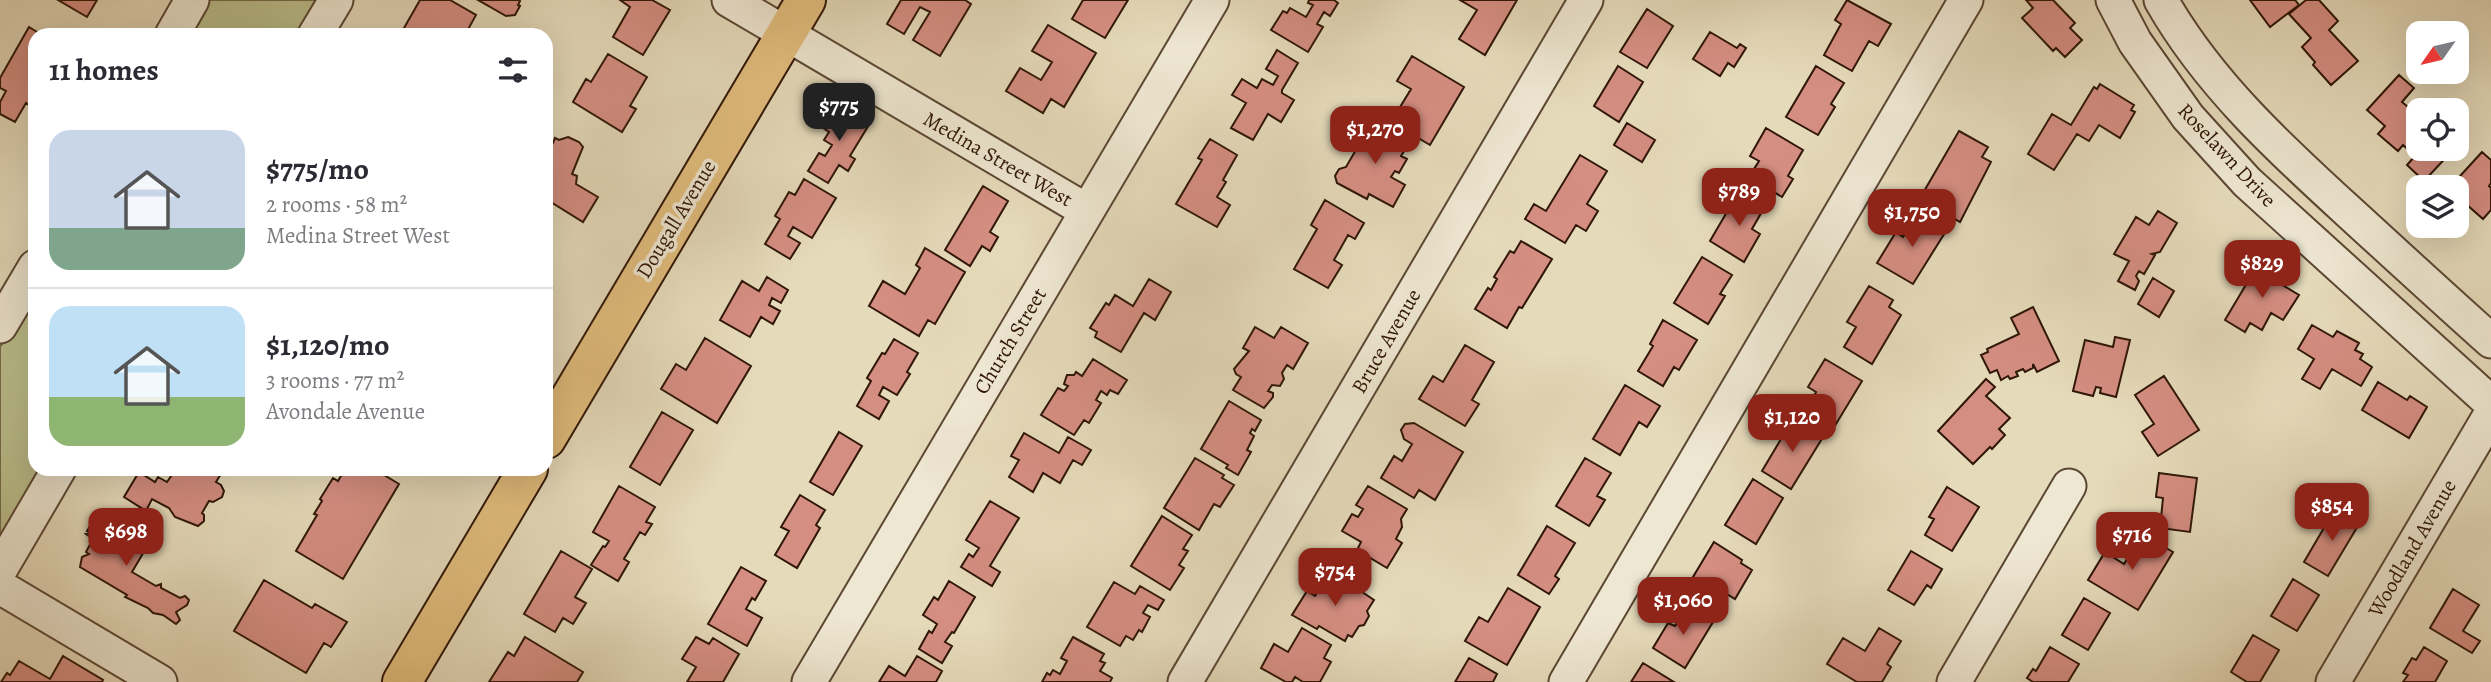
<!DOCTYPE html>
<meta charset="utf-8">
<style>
body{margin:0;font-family:Alegreya,serif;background:#f7f7f7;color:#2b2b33;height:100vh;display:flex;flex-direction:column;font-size:26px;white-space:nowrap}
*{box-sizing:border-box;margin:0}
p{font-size:23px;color:#7c7c81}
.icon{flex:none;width:38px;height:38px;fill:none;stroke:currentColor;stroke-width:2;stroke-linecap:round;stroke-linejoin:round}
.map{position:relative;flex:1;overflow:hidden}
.details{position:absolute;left:28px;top:28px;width:525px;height:448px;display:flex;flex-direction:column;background:#fff;border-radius:21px;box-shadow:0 7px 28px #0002}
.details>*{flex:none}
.needle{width:46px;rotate:236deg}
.buttons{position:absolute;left:2406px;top:21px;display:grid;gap:14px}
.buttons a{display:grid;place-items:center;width:63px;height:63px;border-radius:14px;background:#fff;box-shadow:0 7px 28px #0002;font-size:35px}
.price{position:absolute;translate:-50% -60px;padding:0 16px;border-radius:14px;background:#8f2418;color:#fff;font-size:23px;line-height:46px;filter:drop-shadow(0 2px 4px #0008)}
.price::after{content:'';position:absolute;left:50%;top:42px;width:21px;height:16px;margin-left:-10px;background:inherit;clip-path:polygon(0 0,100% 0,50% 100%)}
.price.current{background:#222;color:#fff}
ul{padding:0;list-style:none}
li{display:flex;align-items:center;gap:21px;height:175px;padding:0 21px}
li+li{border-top:2px solid #e1e1e2}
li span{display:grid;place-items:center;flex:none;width:196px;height:140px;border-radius:21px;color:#555}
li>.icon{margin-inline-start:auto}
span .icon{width:84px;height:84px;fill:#fffc;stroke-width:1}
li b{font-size:30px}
h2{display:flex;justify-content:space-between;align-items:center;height:84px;padding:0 21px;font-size:30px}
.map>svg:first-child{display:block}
.green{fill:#babe8c;stroke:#746a4a;stroke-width:2}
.building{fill:#d58e82;stroke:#2f1607;stroke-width:2}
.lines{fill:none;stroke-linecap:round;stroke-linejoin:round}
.minor-casing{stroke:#5c4734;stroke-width:37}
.major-casing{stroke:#2f1607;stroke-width:42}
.minor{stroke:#eee7d2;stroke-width:33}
.major{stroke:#e2bd7d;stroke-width:38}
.labels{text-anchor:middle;stroke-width:7;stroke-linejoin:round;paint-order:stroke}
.street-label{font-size:21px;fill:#2f1607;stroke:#eee7d2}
</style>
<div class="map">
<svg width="2491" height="682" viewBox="0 0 2491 682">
<rect width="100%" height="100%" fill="#e5daba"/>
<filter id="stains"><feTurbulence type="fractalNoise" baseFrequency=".00286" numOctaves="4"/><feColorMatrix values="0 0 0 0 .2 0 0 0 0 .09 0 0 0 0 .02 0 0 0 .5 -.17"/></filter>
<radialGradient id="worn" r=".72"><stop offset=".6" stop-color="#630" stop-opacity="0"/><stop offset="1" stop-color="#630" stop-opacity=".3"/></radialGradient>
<path class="green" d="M 206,0 L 318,0 L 297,35 L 185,35 Z
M 35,288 L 35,469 L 40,469 L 0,537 L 0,347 Z"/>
<path class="building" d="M 58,0 L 97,0 L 87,17 Z
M 420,0 L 450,0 L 476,15 L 465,35 L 400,35 Z
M 478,0 L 518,0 L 520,1 L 518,5 L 520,6 L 515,15 L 506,16 Z
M 620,0 L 652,0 L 670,10 L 643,55 L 613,37 L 630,7 Z
M 901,0 L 965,0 L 971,4 L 940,56 L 913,40 L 930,12 L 920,7 L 904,34 L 887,24 Z
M 1083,0 L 1128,0 L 1105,38 L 1072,19 Z
M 1309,0 L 1334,0 L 1338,3 L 1330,16 L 1324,12 L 1317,24 L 1323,27 L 1308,52 L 1271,30 L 1283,11 L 1287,13 L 1290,8 L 1306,17 L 1313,5 L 1308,3 Z
M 1460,0 L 1517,0 L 1485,55 L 1459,39 L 1477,10 Z
M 1847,0 L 1891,24 L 1878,46 L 1869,41 L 1852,71 L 1824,55 L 1841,24 L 1835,20 Z
M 2026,0 L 2053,0 L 2075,23 L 2070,28 L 2082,40 L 2065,57 L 2056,48 L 2053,51 L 2022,18 L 2033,8 Z
M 2250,0 L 2295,0 L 2299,5 L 2270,27 Z
M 2306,0 L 2319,0 L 2338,21 L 2329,30 L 2358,61 L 2331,85 L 2313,65 L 2315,62 L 2302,47 L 2311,38 L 2289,14 Z
M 1647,9 L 1673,26 L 1647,68 L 1620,52 Z
M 1048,25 L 1096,53 L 1064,107 L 1051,99 L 1043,113 L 1006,91 L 1020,68 L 1041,80 L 1052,62 L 1032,51 Z
M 29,27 L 42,35 L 35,35 L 35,109 L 26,103 L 15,122 L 0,114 L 0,102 L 6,91 L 0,88 L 0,78 Z
M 1710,32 L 1737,48 L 1740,44 L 1746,48 L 1734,67 L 1728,63 L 1720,76 L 1693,59 Z
M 1277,50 L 1298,63 L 1282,90 L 1282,93 L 1294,100 L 1281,122 L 1268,114 L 1253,140 L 1231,128 L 1246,103 L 1232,95 L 1242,79 L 1257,88 L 1262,79 L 1273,85 L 1278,76 L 1266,69 Z
M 608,54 L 647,77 L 630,106 L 636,109 L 622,132 L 573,102 L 586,79 L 591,82 Z
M 1412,56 L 1464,87 L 1430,145 L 1391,122 L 1411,89 L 1397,81 Z
M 1618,66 L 1643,82 L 1619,122 L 1594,106 Z
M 1816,66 L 1844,83 L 1831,104 L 1835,107 L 1818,135 L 1786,117 Z
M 2399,75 L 2414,88 L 2402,102 L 2408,107 L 2412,104 L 2419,110 L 2418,149 L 2454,149 L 2424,181 L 2407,165 L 2415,156 L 2403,145 L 2398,151 L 2378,134 L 2385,126 L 2367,110 Z
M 2100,84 L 2134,105 L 2131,110 L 2135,112 L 2120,138 L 2099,125 L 2089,141 L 2077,134 L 2054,170 L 2028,154 L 2052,114 L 2071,125 L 2094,87 L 2097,89 Z
M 837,104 L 870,123 L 850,156 L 855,159 L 848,171 L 839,165 L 828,183 L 808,171 L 819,153 L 825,156 L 832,145 L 824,140 L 829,132 L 823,128 Z
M 1371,123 L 1408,145 L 1401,156 L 1407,159 L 1399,173 L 1395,171 L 1391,177 L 1405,185 L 1393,207 L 1369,194 L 1367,199 L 1337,183 L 1335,176 L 1339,169 L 1346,167 L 1360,143 L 1358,137 Z
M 1627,123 L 1655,140 L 1642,162 L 1614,145 Z
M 1766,128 L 1803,150 L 1788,176 L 1793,179 L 1782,197 L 1749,177 L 1759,161 L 1750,156 Z
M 1959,131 L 1988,147 L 1982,157 L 1991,162 L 1960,222 L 1928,203 L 1931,198 L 1923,193 Z
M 568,137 L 579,142 L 583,147 L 572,174 L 577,176 L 576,184 L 598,197 L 583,222 L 546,199 L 546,139 L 553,143 L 555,138 L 559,140 Z
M 1210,139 L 1237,155 L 1223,180 L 1226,182 L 1217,197 L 1230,205 L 1217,227 L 1176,204 L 1202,160 L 1198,158 Z
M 2482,152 L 2491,160 L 2491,183 L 2489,186 L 2491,188 L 2491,210 L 2483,219 L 2457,196 L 2457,187 L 2450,187 Z
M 1580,155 L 1607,171 L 1587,204 L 1598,211 L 1586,231 L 1576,225 L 1565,243 L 1525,219 L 1534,204 L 1546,211 Z
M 804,179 L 836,198 L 812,238 L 793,227 L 788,236 L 800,243 L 790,259 L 765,244 L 780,219 L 775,216 L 789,192 L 795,195 Z
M 983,186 L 1008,201 L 990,232 L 998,237 L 990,251 L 982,246 L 970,266 L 945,250 Z
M 1738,193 L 1764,208 L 1752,229 L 1760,234 L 1744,262 L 1710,241 Z
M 1325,200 L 1364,223 L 1355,239 L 1348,235 L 1334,260 L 1342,265 L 1328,288 L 1294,269 L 1317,229 L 1311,225 Z
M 2158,211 L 2177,223 L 2160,252 L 2152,254 L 2155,255 L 2144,274 L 2139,271 L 2136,276 L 2139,281 L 2135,290 L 2118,281 L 2129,261 L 2114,254 L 2136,217 L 2149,225 Z
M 1918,214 L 1946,231 L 1913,284 L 1877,263 L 1896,232 L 1903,237 Z
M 1521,241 L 1552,259 L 1522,308 L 1519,307 L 1507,328 L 1475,309 L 1488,288 L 1491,290 L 1497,279 L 1494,277 L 1510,251 L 1514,253 Z
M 925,248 L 965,272 L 935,324 L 928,320 L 919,336 L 869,306 L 883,281 L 905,294 L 920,268 L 916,265 Z
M 1702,257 L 1732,275 L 1720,294 L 1725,296 L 1708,324 L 1674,303 Z
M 2260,261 L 2281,272 L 2276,281 L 2299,295 L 2283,320 L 2271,313 L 2262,330 L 2250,323 L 2245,332 L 2225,320 Z
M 767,277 L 788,290 L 781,303 L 772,298 L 769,305 L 780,311 L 773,324 L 761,317 L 750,337 L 720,320 L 742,281 L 759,291 Z
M 2153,278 L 2174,291 L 2159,317 L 2138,304 Z
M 1149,279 L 1171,292 L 1155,320 L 1144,313 L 1121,352 L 1095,337 L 1097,332 L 1090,328 L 1106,303 L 1109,305 L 1115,295 L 1133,306 Z
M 1869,286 L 1893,300 L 1889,307 L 1901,315 L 1872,364 L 1844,347 L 1856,327 L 1847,322 Z
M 2033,307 L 2059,361 L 2037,372 L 2033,364 L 2033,368 L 2025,372 L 2023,369 L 2016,372 L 2018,376 L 2010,379 L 2008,376 L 2001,380 L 1997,370 L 1990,373 L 1981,355 L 1988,352 L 1987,349 L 2019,334 L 2011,318 Z
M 1663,320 L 1697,340 L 1679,370 L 1674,367 L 1663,386 L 1638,371 L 1653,346 L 1650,344 Z
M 2312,325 L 2333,337 L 2337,331 L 2359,343 L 2355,350 L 2363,354 L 2360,359 L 2372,367 L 2361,386 L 2332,369 L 2320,389 L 2302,379 L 2314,359 L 2298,349 Z
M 1255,327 L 1274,338 L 1281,327 L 1308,343 L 1293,369 L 1287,365 L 1282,373 L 1284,379 L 1280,386 L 1272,385 L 1268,391 L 1273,393 L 1273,397 L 1264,408 L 1233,390 L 1241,377 L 1236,374 L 1234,369 L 1249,351 L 1243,348 Z
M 2115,337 L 2130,340 L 2116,397 L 2100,393 L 2101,388 L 2096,387 L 2093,396 L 2073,391 L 2085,340 L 2113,347 Z
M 705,338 L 751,366 L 717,423 L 661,389 L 676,364 L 686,370 Z
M 894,339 L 918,353 L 907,372 L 910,374 L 897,395 L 883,387 L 879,395 L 889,401 L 879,419 L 857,406 L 871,381 L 867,378 L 882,353 L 885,354 Z
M 1465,345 L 1494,362 L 1472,400 L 1479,404 L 1465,426 L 1419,399 L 1433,376 L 1443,382 Z
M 1093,359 L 1127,380 L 1118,394 L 1110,390 L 1107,395 L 1101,391 L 1096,400 L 1101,403 L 1089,423 L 1084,420 L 1074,435 L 1041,415 L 1058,388 L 1064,391 L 1068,386 L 1064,384 L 1067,375 L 1074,375 L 1076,372 L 1082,376 Z
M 1825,359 L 1862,381 L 1833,429 L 1804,412 L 1816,392 L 1808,387 Z
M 2164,376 L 2199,430 L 2158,456 L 2142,432 L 2154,424 L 2135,395 Z
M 1986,379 L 1995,387 L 1986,396 L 2010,418 L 1999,429 L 2005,435 L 1992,449 L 1990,447 L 1973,464 L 1938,431 Z
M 2378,382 L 2407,400 L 2410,396 L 2427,407 L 2409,438 L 2362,410 Z
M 1625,385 L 1660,406 L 1647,427 L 1639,422 L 1620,455 L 1593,439 Z
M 1229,401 L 1261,420 L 1255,431 L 1252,429 L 1250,433 L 1254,436 L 1247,450 L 1251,452 L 1238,475 L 1226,468 L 1228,465 L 1201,449 Z
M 662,412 L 693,430 L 660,485 L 630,467 Z
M 1793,419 L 1823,437 L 1791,489 L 1762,471 Z
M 1414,423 L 1463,452 L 1435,500 L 1419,490 L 1414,498 L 1381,478 L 1394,456 L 1402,461 L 1412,444 L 1404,439 L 1401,430 L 1405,424 Z
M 839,432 L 862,446 L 833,495 L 810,482 Z
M 1024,433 L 1059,453 L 1068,437 L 1091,450 L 1082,465 L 1073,460 L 1060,483 L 1043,473 L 1033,492 L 1009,477 L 1019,460 L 1011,456 Z
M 1195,458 L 1224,475 L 1222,478 L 1234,485 L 1220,507 L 1214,504 L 1199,530 L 1164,508 Z
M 1585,458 L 1611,473 L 1597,496 L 1605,500 L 1589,526 L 1556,506 Z
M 176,469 L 224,469 L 216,482 L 221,485 L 224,491 L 222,497 L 213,502 L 209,501 L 202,513 L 204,515 L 204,521 L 198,526 L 175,517 L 169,508 L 152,499 L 146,511 L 124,497 L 139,472 L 155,482 L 158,477 L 167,482 Z
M 345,469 L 374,469 L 399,484 L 343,579 L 296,551 L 317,515 L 314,514 L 322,501 L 320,499 L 333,478 L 338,481 Z
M 2159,473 L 2197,478 L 2190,532 L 2160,528 L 2163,498 L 2156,497 Z
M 1753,479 L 1783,498 L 1756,544 L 1725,525 Z
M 619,486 L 655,507 L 646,522 L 652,524 L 645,535 L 640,532 L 624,559 L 629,562 L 618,581 L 591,565 L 603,546 L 605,547 L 609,541 L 593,532 Z
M 1368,486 L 1407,509 L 1401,519 L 1402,527 L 1396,539 L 1402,543 L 1387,568 L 1357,550 L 1361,542 L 1342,531 L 1352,514 L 1358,517 L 1363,509 L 1356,505 Z
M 1947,487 L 1979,507 L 1952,551 L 1925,535 L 1934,519 L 1929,517 Z
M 800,495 L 825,510 L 816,525 L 820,528 L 797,568 L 775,555 L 789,531 L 781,527 Z
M 990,501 L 1019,518 L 990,566 L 1000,572 L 992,586 L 961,567 L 969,554 L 973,557 L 979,548 L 966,540 Z
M 2335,509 L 2359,524 L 2328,576 L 2304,562 Z
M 98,513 L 149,543 L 132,572 L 156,586 L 161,584 L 161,588 L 180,598 L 185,596 L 189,600 L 187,605 L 176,612 L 180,620 L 176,624 L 163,615 L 153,613 L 148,608 L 125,597 L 127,595 L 80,567 L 82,557 L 89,554 L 86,552 L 93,539 L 86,534 L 91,533 L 87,531 Z
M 1162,516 L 1192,535 L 1183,549 L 1188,551 L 1179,565 L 1184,568 L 1170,590 L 1131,566 Z
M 1547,526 L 1575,543 L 1555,576 L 1559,579 L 1549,594 L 1518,575 Z
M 2142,534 L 2173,552 L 2138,610 L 2088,580 L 2105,552 L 2124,564 Z
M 1714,542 L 1742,560 L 1741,563 L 1752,570 L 1735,599 L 1717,588 L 1710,601 L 1687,587 Z
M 561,551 L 592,569 L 575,597 L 586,603 L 573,624 L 563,618 L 555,632 L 524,614 Z
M 1911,551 L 1942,569 L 1931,588 L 1927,585 L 1914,605 L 1888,590 Z
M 741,567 L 766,581 L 755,600 L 752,598 L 746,609 L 762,618 L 747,646 L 708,624 Z
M 1331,571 L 1374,600 L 1367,611 L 1369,616 L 1364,625 L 1359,626 L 1352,637 L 1348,635 L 1345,641 L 1319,626 L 1317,629 L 1292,615 L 1307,591 L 1315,596 Z
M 2293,579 L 2319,595 L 2297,631 L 2271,616 Z
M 264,580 L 312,608 L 315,604 L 347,622 L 331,647 L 324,643 L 306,673 L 234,631 Z
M 949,581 L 975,597 L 954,633 L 952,632 L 945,642 L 952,646 L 942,663 L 919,649 L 929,631 L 932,633 L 937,624 L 923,615 L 934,597 L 938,600 Z
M 1114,582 L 1135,594 L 1140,586 L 1164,600 L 1158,610 L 1148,605 L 1143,613 L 1150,617 L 1142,632 L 1139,630 L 1133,640 L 1126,636 L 1120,646 L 1087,627 Z
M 1508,588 L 1540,607 L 1507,665 L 1465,641 L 1479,617 L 1488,622 Z
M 2453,589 L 2479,605 L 2463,631 L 2480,641 L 2472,653 L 2430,628 Z
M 2084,598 L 2110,613 L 2088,650 L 2062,635 Z
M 1687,606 L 1713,622 L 1685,668 L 1653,648 L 1668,623 L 1675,626 Z
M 1302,628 L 1331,645 L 1324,658 L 1331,662 L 1320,682 L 1303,682 L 1295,677 L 1292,682 L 1286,682 L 1261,668 L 1274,644 L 1288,652 Z
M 1879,628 L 1901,641 L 1887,664 L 1891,667 L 1882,682 L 1857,682 L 1827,664 L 1843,638 L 1865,651 Z
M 2253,635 L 2279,650 L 2260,682 L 2247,682 L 2231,672 Z
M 525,637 L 583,672 L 577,682 L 489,682 L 508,652 L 514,656 Z
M 696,637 L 709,644 L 713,638 L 739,654 L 723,682 L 687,682 L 696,667 L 682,659 Z
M 1073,637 L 1104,654 L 1100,661 L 1105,663 L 1100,671 L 1112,678 L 1110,682 L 1042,682 L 1047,673 L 1050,675 L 1053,670 L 1060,674 L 1067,661 L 1061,658 Z
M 2050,647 L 2079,664 L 2068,682 L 2033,682 L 2027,678 L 2033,669 L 2036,671 Z
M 2424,647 L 2447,661 L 2435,682 L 2403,682 L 2408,675 L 2403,673 L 2412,658 L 2416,660 Z
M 63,656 L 103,680 L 102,682 L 1,682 L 7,673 L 10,675 L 19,661 L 50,679 Z
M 917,656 L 942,671 L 936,682 L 879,682 L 889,666 L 905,676 Z
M 1469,658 L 1497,674 L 1493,682 L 1455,682 Z
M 1643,663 L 1674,682 L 1631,682 Z"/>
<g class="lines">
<g class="minor-casing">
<path id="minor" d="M 729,0 L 1087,211
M 2113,0 L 2135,42 L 2188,117 L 2247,182 L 2491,403
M 2161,0 C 2208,83 2279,148 2348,211 C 2396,255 2443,298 2491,341
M 172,35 L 192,0
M 315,35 L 336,0
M 0,326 L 35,267
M 0,570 L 59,469
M 0,587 L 160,682
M 809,682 L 1212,0
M 1185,682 L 1586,0
M 1566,682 L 1966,0
M 1954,682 L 2069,486
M 2333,682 L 2491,414"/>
</g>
<g class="major-casing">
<path id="major" d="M 546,439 L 806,0
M 402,682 L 528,469"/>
</g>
<use href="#minor" class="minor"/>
<use href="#major" class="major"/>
</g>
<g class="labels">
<g class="street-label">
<text transform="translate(2227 155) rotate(47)" y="7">Roselawn Drive</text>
<text transform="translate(998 159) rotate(30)" y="7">Medina Street West</text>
<text transform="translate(676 219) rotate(-59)" y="7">Dougall Avenue</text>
<text transform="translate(1010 341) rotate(-59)" y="7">Church Street</text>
<text transform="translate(1386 341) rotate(-60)" y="7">Bruce Avenue</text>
<text transform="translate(2412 548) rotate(-60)" y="7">Woodland Avenue</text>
</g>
</g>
<rect width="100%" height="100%" filter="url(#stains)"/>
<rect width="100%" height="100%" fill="url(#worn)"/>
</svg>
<div class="buttons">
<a><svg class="needle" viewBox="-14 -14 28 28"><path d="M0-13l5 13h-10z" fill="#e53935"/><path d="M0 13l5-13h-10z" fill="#7c7c81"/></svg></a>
<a><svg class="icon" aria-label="locate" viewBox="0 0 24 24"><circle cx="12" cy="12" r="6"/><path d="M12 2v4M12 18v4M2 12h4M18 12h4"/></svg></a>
<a><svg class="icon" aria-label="layers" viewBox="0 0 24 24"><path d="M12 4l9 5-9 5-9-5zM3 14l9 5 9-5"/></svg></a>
</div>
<b class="price current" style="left:839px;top:143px">$775</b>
<b class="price" style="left:1375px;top:166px">$1,270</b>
<b class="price" style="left:1739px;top:228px">$789</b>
<b class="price" style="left:1912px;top:249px">$1,750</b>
<b class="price" style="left:2262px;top:300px">$829</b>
<b class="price" style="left:1792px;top:454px">$1,120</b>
<b class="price" style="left:2332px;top:543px">$854</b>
<b class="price" style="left:126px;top:568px">$698</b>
<b class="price" style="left:2132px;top:572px">$716</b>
<b class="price" style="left:1335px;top:608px">$754</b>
<b class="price" style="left:1683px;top:637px">$1,060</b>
<section class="details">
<h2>11 homes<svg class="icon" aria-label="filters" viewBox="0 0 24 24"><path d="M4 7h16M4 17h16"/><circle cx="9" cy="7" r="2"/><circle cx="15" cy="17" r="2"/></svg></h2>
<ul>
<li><span style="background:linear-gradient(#c9d6e8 70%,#7fa58c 0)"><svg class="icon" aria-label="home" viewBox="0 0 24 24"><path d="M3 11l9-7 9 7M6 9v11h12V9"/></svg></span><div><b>$775/mo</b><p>2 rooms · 58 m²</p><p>Medina Street West</p></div></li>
<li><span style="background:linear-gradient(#bfe0f5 65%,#8fb573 0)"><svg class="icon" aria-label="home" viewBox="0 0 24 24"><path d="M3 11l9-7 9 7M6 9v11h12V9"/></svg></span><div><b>$1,120/mo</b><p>3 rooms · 77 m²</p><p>Avondale Avenue</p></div></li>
</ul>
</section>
</div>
